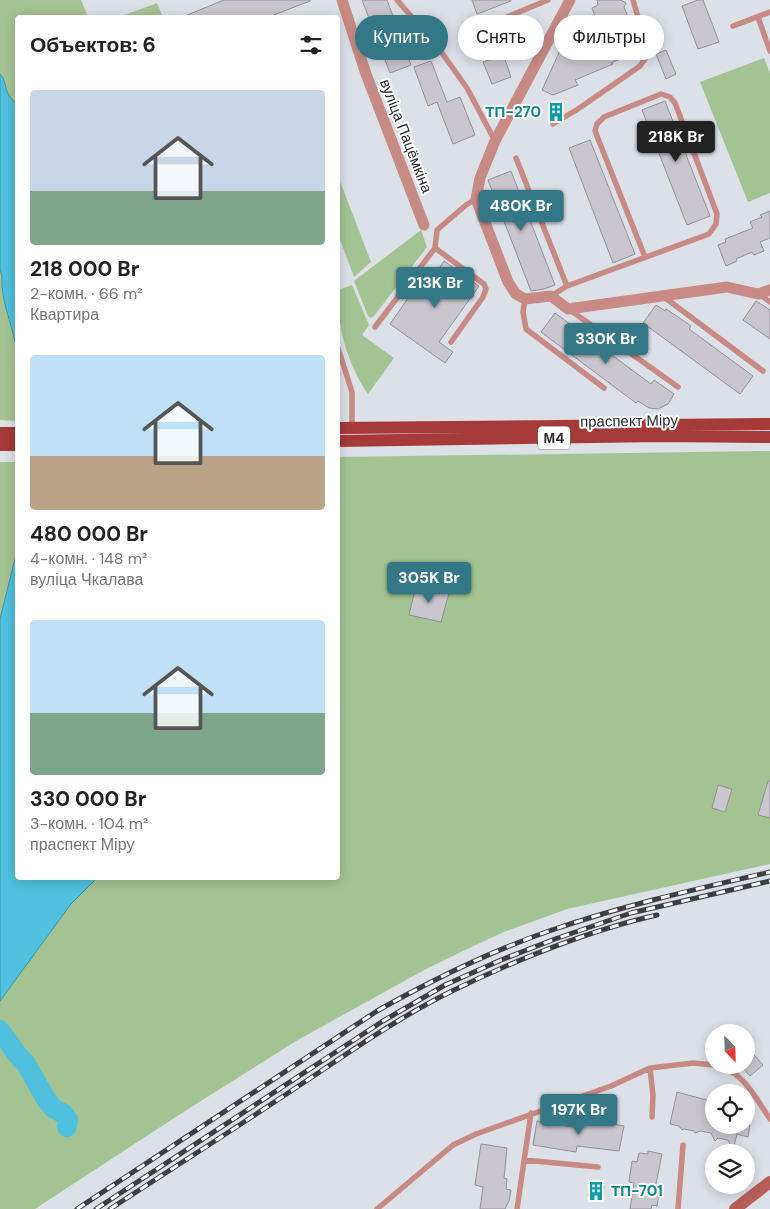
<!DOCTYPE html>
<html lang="ru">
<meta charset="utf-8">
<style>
body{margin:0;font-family:"DM Sans",sans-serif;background:#f6f6f6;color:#222;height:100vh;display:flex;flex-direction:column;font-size:19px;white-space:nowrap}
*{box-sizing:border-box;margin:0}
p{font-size:16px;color:#767676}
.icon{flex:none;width:28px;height:28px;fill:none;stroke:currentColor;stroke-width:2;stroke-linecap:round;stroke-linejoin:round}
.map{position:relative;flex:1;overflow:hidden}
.sheet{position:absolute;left:15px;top:15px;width:325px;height:865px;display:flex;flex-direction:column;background:#fff;border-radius:5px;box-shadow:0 2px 12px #0003}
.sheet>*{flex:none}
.banner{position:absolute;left:355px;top:15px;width:340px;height:45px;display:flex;gap:10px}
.needle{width:32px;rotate:157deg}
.fabs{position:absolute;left:705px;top:1024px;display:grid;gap:10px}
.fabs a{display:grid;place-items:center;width:50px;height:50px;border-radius:50%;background:#fff;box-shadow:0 2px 12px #0003;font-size:25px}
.price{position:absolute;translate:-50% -42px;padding:0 11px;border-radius:5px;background:#347887;color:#fff;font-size:16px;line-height:32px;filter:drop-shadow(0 1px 2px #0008)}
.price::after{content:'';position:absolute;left:50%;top:30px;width:15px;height:11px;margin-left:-8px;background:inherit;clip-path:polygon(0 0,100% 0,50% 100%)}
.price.selected{background:#222;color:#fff}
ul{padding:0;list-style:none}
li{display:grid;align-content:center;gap:10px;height:265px;padding:0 15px}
li span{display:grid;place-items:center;height:155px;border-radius:5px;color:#555}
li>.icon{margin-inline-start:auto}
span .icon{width:90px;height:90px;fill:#fffc;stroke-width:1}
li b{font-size:21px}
h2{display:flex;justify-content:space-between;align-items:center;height:60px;padding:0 15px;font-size:21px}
.chip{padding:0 18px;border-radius:22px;background:#fff;box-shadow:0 2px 12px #0003;font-size:18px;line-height:45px}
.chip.selected{background:#347887;color:#fff}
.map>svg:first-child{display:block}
.green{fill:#a3c492}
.water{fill:#4fc0de;stroke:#4392a8}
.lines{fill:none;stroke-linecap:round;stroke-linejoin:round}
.river{stroke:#4fc0de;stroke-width:20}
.building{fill:#c9c6cd;stroke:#939096}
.lane{stroke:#c78a85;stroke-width:5.5}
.street{stroke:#c78a85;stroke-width:11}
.secondary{stroke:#b65d59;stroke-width:12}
.primary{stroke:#a63a39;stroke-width:12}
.rail-casing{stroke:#3c3e41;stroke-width:5}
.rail{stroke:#fff;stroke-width:3;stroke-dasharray:9;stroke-linecap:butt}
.labels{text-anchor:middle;stroke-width:4;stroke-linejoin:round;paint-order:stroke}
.shield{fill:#fff;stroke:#67686a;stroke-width:1}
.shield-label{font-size:14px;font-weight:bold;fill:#26282a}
.culture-label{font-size:15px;font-weight:bold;fill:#0d838f;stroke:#fff;text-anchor:end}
.street-label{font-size:15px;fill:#26282a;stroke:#fff}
</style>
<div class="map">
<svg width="770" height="1209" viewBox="0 0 770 1209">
<rect width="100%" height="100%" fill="#dce0e7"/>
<path class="green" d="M 0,0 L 81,0 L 88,17 L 18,18 L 18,421 L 0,420 Z
M 157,3 L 163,17 L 119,17 Z
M 764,58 L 770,73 L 770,193 L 748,202 L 700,82 Z
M 338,176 L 371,262 L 354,277 L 338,234 Z
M 421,230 L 427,247 L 374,316 L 371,318 L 368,316 L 354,281 Z
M 352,285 L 369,325 L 362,335 L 394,358 L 368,394 C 347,363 337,326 338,290 Z
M 770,451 L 770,864 L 567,909 L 504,932 L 467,949 L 426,969 L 296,1041 L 171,1120 L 35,1209 L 0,1209 L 0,462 L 18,462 L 18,878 L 338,878 L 338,457 Z"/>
<path class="water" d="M 0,74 C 8,82 2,92 17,104 L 17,354 C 15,330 0,301 2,277 L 0,269 Z
M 17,551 L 18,878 L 96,878 L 96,879 L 71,904 L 0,1001 L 0,619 Z
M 0,1021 L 10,1038 L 18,1048 L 26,1064 C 18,1063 3,1046 0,1038 C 0,1034 0,1026 0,1021 Z"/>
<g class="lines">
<path class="river" d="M 0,1030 L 16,1053 L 26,1064 L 46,1099 L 53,1108 L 64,1114 L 68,1120 L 67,1127"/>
</g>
<path class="building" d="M 224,0 L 310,0 L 310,1 L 266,18 L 180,18 Z
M 362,0 L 387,0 L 411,65 L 390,73 Z
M 472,0 L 511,0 L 511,1 L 477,14 Z
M 597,0 L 621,0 L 626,3 L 624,7 L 631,25 L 629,26 L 634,48 L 632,54 L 611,63 L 613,64 L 575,80 L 578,85 L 553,95 L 542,90 L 563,44 L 566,52 L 603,36 L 592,8 L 598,5 Z
M 698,0 L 703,0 L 719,42 L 698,49 L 682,6 Z
M 501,48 L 511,77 L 492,84 L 483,62 L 492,59 L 490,53 Z
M 666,50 L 676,74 L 666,79 L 656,54 Z
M 431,61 L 447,102 L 460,97 L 475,135 L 453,144 L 437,102 L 428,106 L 414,67 Z
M 665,101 L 710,216 L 687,225 L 642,110 Z
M 590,140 L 635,254 L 613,263 L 569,148 Z
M 511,171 L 555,285 L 544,289 L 531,291 L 488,180 Z
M 770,211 L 770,238 L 760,242 L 764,251 L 754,255 L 752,252 L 736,259 L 737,261 L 726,266 L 718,245 L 726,242 L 725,239 L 753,228 L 750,222 L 762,217 L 760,215 Z
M 444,261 L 479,286 L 439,342 L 453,352 L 445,363 L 390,324 L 423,277 L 430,281 Z
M 756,301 L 770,310 L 770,339 L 743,320 Z
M 656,305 L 665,311 L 666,309 L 684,321 L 691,326 L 689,329 L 753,376 L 740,394 L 643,323 Z
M 555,313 L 651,384 L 654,380 L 674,394 L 668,404 L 658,409 L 649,408 L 638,401 L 636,403 L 541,332 Z
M 416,586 L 449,593 L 441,622 L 409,615 Z
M 768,781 L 770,781 L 770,818 L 758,815 Z
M 718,785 L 732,789 L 725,812 L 712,808 Z
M 746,1046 L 763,1065 L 750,1076 L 740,1065 L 746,1065 Z
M 677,1092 L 714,1102 L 714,1125 L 750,1125 L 748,1137 L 737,1134 L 733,1150 L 728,1140 L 718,1138 L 715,1141 L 711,1133 L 701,1131 L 695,1133 L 694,1131 L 684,1129 L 682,1130 L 679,1126 L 670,1124 Z
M 580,1118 L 624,1126 L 619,1151 L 577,1146 L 576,1152 L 533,1145 L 537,1121 L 578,1128 Z
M 481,1144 L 507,1148 L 504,1178 L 507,1179 L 506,1189 L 511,1190 L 509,1201 L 505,1209 L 480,1209 L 483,1187 L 475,1185 Z
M 648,1151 L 662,1154 L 654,1194 L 659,1194 L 657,1206 L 652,1205 L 651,1209 L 630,1209 L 634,1183 L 629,1182 L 632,1161 L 637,1162 L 639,1153 L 648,1154 Z
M 590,1184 L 604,1186 L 603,1198 L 588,1196 Z"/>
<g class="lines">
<path class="lane" d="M 397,0 L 437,46 L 467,88 L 495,141
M 758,17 L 770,51
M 733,26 L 770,12
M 478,29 L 548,0
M 553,124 L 578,109 L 640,66 L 645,59 L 642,31 L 633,0
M 516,158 L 567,286
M 435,248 L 437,230 L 466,205 L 476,199
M 759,294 L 770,302
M 551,296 L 567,286 L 709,234 L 716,224 L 717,214 L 675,103 L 670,97 L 661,94 L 604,117 L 597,124 L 595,131 L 645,257
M 664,297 L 763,371
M 525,299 L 523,312 L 526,329 L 604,388
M 570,310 L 678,387
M 375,327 L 435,248 L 484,284 L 486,289 L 483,297 L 451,342
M 338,348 L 352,392 L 352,428
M 714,1065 C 742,1069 755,1097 770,1119
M 650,1068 L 653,1095 L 652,1117
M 524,1160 L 598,1167
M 377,1209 L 453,1145 L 476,1134 L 611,1086 L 650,1068 L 693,1063 L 714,1065
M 517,1209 L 531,1113
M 678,1209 L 683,1145"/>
<path class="street" d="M 342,0 L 366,74 L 424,225
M 570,0 L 495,141 L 480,178 L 476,199 L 508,282 L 516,294 L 525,299 L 551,296 L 568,309 L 727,287 L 758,294 L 770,290"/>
<path class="secondary" d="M 735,1209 L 770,1182"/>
<path class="primary" d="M 338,428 L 770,424
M 0,433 L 18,433
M 338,441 L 661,436 L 770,437
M 0,445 L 18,445"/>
<g class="rail-casing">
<path id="rail" d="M 77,1209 L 377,1011 C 432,980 489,952 549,931 C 621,906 696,889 770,872
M 96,1209 L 383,1021 L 445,985 L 501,960 L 555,939 L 631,913 L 770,881
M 110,1209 C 170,1170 231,1131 291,1091 C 343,1057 395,1019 452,991 C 513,961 590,930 657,915"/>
</g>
<use href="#rail" class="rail"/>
</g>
<defs>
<g id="building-bare" transform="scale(1.5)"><path d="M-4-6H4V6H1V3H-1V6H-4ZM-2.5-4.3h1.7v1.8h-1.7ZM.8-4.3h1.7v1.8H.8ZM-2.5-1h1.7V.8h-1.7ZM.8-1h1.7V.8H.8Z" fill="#0f9aa8" stroke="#fff" stroke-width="2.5" paint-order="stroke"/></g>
</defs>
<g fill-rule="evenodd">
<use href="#building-bare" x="556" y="112"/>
<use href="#building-bare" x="596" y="1191"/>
</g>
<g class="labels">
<rect class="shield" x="538" y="426.5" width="32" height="23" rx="4"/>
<g class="shield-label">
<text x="554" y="443">М4</text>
</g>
<g class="culture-label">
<text x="541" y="117">ТП-270</text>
<text x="611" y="1196" text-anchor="start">ТП-701</text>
</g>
<g class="street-label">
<text transform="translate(406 136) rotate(69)" y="5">вуліца Пацёмкіна</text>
<text transform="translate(629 421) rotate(-1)" y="5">праспект Міру</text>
</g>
</g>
</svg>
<div class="fabs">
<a><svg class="needle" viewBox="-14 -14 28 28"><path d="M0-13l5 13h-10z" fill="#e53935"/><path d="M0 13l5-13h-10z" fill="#767676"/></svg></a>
<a><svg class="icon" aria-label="locate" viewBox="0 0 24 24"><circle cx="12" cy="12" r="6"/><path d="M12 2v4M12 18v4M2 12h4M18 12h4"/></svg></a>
<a><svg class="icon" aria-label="layers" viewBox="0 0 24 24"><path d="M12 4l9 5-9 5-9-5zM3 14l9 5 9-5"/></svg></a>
</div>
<b class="price selected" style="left:676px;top:163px">218K Br</b>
<b class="price" style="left:521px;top:232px">480K Br</b>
<b class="price" style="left:435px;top:309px">213K Br</b>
<b class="price" style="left:606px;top:365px">330K Br</b>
<b class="price" style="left:429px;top:604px">305K Br</b>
<b class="price" style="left:579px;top:1136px">197K Br</b>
<div class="banner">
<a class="chip selected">Купить</a>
<a class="chip">Снять</a>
<a class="chip">Фильтры</a>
</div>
<section class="sheet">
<h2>Объектов: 6<svg class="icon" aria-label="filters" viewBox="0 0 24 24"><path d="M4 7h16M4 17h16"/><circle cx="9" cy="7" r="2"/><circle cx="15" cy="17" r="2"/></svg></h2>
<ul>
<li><span style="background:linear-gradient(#c9d6e8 65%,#7fa58c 0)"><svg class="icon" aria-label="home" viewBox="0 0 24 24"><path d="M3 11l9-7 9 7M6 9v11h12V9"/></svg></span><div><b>218 000 Br</b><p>2-комн. · 66 m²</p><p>Квартира</p></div></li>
<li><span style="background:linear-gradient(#bfe0f5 65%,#b9a48a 0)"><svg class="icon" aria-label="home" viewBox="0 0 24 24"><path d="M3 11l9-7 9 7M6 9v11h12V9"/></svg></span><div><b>480 000 Br</b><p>4-комн. · 148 m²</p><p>вуліца Чкалава</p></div></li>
<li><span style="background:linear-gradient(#bfe0f5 60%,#7fa58c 0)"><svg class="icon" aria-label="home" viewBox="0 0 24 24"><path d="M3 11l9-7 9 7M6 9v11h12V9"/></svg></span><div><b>330 000 Br</b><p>3-комн. · 104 m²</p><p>праспект Міру</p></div></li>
</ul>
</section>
</div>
